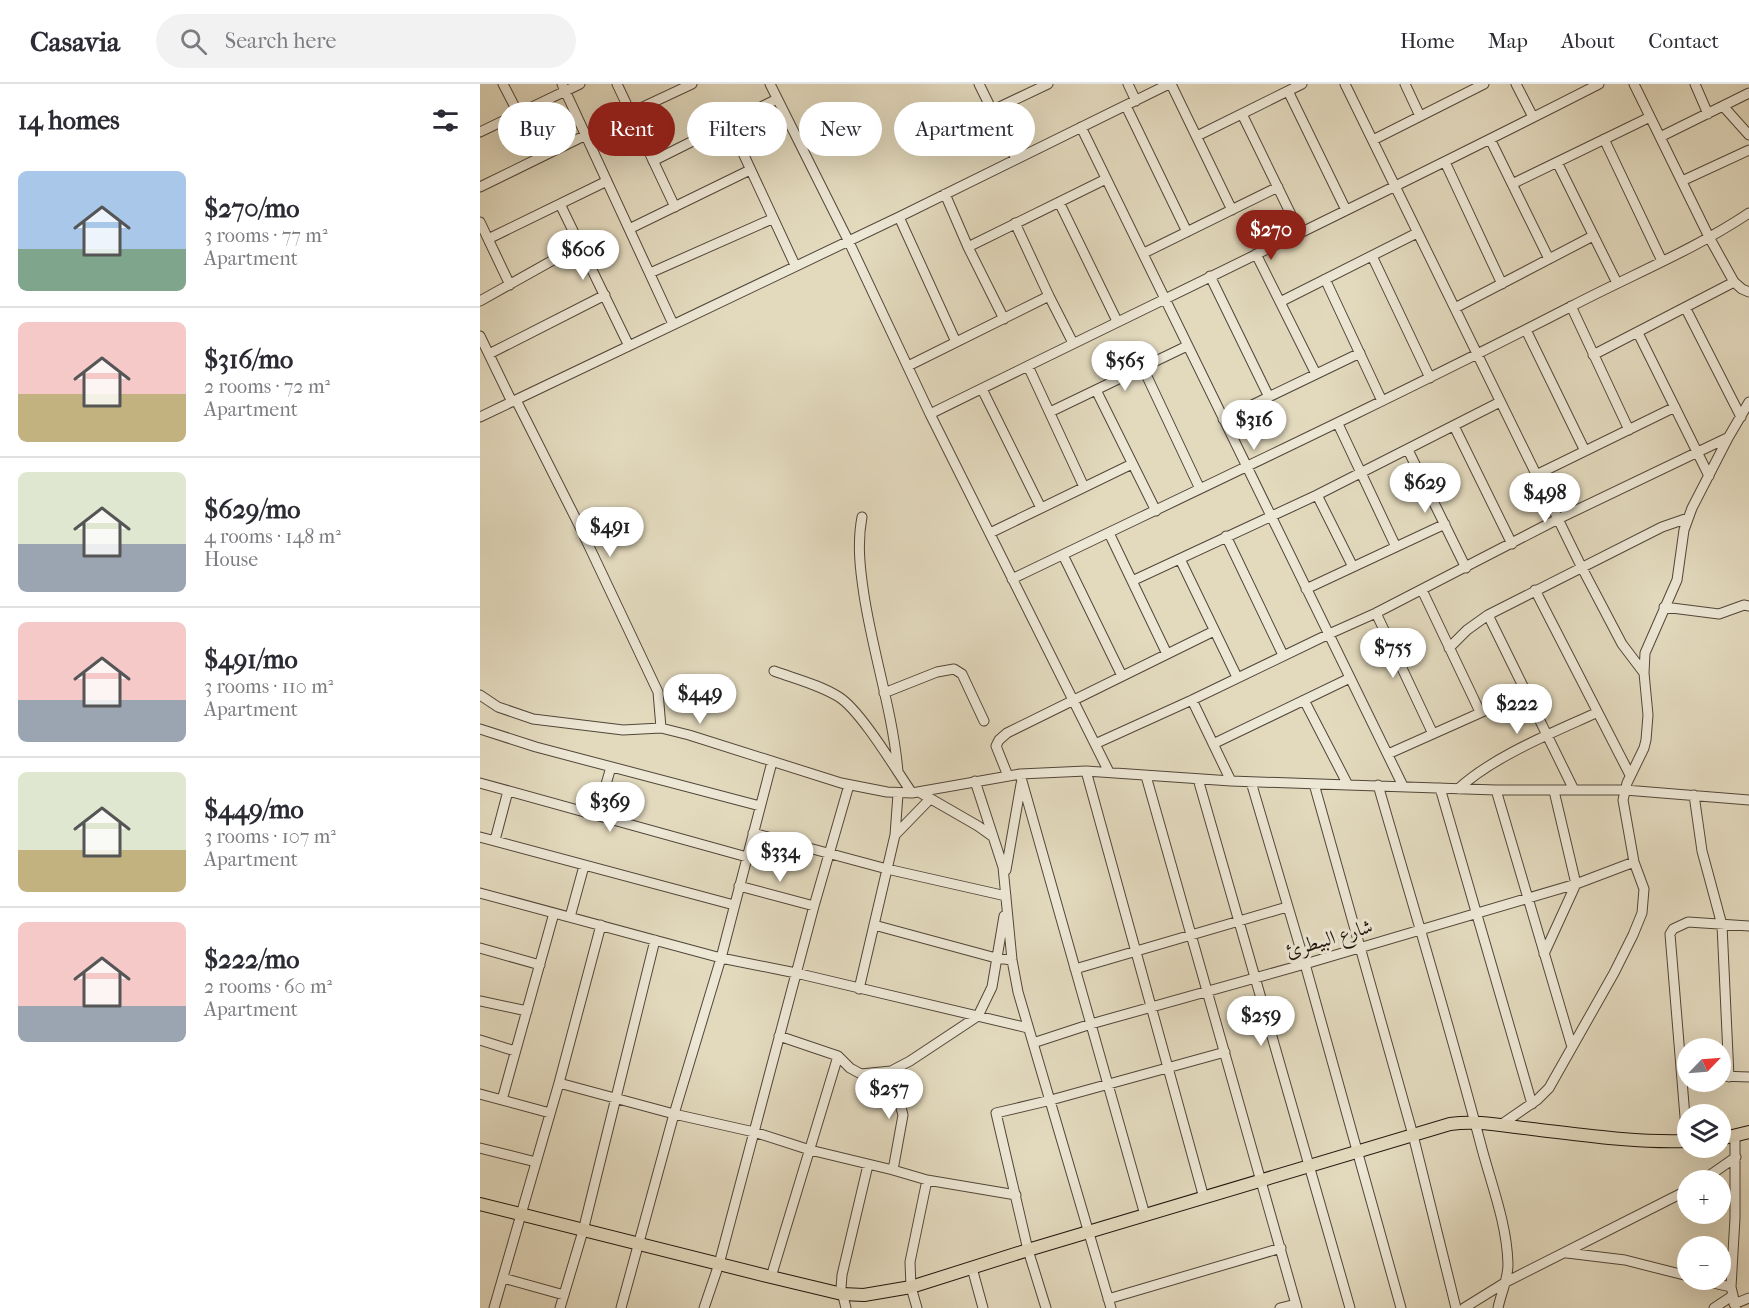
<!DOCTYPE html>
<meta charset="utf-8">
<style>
body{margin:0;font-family:"IM FELL French Canon",Amiri,serif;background:#f2f2f3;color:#2b2b33;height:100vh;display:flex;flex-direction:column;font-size:22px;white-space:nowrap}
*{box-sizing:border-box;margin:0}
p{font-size:20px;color:#7c7c81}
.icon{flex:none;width:33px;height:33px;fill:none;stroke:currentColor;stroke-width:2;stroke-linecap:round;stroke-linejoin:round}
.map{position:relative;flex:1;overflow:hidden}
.sheet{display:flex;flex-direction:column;background:#fff;width:480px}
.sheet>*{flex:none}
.hud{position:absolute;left:18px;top:18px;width:570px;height:54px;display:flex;gap:12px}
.needle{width:39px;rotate:65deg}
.buttons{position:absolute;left:1197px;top:954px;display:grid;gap:12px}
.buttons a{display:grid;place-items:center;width:54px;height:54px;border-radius:50%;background:#fff;box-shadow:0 6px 24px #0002;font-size:30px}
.price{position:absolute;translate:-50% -51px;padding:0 14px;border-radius:21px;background:#fff;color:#222;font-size:20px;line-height:39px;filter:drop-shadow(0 2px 3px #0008)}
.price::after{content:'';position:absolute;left:50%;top:36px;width:18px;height:14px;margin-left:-9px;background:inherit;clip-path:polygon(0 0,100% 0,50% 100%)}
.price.active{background:#8f2418;color:#fff}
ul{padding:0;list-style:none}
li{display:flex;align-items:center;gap:18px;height:150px;padding:0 18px}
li+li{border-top:2px solid #e1e1e2}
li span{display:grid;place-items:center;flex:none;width:168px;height:120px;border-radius:9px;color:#555}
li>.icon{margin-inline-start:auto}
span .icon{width:72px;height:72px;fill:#fffc;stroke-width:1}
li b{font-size:26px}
h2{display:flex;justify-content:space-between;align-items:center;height:72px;padding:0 18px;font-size:26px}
.chip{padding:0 21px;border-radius:27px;background:#fff;box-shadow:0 6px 24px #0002;font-size:21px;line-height:54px}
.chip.active{background:#8f2418;color:#fff}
header{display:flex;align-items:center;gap:36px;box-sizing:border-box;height:84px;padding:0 30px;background:#fff;border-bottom:2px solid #e1e1e2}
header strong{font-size:28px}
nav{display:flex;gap:33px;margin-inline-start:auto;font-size:21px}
.search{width:420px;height:54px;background:#f2f2f3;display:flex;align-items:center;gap:15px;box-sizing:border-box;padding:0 21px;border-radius:33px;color:#7c7c81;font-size:22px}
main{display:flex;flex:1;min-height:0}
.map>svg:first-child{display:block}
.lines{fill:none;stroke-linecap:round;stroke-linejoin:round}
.minor-casing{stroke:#524639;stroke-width:11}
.major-casing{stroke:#22150d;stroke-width:14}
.minor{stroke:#ede7d5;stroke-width:9}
.major{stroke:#e3dabe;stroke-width:12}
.labels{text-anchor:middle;stroke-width:6;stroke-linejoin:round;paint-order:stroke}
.street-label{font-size:20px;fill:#22150d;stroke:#ede7d5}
</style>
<header>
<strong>Casavia</strong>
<div class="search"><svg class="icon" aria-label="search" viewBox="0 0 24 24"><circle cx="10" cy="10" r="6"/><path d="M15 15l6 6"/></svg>Search here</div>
<nav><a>Home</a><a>Map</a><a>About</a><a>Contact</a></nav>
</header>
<main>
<section class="sheet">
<h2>14 homes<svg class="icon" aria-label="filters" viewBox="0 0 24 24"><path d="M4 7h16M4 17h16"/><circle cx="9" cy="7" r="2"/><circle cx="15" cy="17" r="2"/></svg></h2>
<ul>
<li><span style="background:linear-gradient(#a9c7e8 65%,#7fa58c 0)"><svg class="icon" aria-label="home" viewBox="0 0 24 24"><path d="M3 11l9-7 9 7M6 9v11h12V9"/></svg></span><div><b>$270/mo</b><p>3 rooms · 77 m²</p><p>Apartment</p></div></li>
<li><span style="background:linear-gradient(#f6c9c9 60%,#c2b280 0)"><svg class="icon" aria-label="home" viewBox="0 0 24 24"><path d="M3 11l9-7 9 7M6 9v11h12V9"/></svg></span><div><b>$316/mo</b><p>2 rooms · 72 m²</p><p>Apartment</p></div></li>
<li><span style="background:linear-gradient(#dfe7d0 60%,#9aa5b1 0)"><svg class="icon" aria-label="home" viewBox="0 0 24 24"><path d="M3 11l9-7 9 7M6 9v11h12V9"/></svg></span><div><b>$629/mo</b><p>4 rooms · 148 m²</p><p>House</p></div></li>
<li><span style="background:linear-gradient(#f6c9c9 65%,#9aa5b1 0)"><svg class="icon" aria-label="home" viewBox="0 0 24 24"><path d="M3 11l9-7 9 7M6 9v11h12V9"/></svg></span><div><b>$491/mo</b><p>3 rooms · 110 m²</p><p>Apartment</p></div></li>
<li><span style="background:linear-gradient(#dfe7d0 65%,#c2b280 0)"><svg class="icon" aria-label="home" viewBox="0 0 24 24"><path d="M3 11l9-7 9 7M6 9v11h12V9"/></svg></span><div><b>$449/mo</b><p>3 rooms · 107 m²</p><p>Apartment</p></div></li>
<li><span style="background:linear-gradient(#f6c9c9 70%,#9aa5b1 0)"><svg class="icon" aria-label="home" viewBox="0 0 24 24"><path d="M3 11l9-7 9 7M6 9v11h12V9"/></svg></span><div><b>$222/mo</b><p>2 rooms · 60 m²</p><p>Apartment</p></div></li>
</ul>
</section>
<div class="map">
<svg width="1269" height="1224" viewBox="0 0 1269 1224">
<rect width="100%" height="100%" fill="#e3dabe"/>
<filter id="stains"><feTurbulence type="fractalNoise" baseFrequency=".00333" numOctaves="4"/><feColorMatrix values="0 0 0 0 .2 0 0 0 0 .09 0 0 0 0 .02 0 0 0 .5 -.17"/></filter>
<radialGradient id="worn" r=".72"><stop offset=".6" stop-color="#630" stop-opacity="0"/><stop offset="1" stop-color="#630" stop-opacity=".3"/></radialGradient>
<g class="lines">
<g class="minor-casing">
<path id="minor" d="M 23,0 L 38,29
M 82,0 L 193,240
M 137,0 L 195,123
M 290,0 L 368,156 L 450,330 L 629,688
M 499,0 L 536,75
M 648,0 L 656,17
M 691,0 L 752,126
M 865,0 L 1101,482 L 1142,560 L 1164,589
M 925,0 L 940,32
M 1036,0 L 1053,33
M 1154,0 L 1229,153 L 1254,198 L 1262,205 L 1269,208
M 1215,0 L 1228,30
M 808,7 L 866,126
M 646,22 L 707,148
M 1243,22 L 1269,51
M 511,27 L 568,0
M 150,29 L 212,0
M 762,30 L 820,149
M 249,39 L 315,181
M 601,43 L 923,702
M 0,48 L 100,0
M 717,52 L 822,0
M 1180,53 L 1269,9
M 1010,55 L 1069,175
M 1124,55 L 1182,177
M 893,56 L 1004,0
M 173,77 L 297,15
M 965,78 L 1022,200
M 1077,78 L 1137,199
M 1202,97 L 1269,66
M 1032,100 L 1170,33
M 0,103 L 106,51
M 465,110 L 488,163 L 524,235
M 579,118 L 637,237
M 80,120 L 149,262
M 419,133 L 476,258
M 0,138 L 30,201
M 535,139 L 569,212 L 593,259
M 149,145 L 270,86
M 8,155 L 127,97
M 488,163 L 626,95
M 664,169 L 798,103
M 776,170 L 836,290
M 892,172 L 950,294
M 170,189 L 292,135
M 730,192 L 789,313
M 845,195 L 902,317
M 0,217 L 100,161
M 800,218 L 937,149
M 1091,222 L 1149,346
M 975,224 L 1113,152
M 1206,225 L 1261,333
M 1046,246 L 1105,367
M 1158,249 L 1229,392
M 0,252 L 32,318
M 9,270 L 125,211
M 1113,271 L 1254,198
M 428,282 L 569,212
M 548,282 L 604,403
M 663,284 L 720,405
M 502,305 L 561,424
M 616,306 L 676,427
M 36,316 L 98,439 L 178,608 L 181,644
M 570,328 L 707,262
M 450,330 C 673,220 898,113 1119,0
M 0,333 L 419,133 L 689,0
M 743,335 L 880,269
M 858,340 L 916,463
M 974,342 L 1032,460
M 928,366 L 986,484
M 1056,391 L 1195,323
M 837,411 L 873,483
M 382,433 C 377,459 380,485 384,511 C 393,570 413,629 418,688
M 510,449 L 652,380
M 629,449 L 687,570
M 746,452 L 803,571
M 583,471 L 642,592
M 700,475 L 757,593
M 532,495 C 719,405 907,317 1092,222 C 1151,191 1214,166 1269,129
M 652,497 L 837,411 L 1020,318
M 826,505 L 965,440
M 942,506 L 1000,628
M 1055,506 L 1150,691
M 1184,523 L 1239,530 L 1264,521 L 1269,522
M 896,529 L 953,650
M 1008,531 L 1094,706
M 969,564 L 987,546 L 1008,531 L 1182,443 L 1208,434
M 294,587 C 316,595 340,601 359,613 C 381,627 416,686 432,709
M 404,609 L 457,588 L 474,585 L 482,590 L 504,637
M 0,611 L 18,623 L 53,635 L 143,646 L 181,644 L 209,651 L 361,699 L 407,708 L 432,709 L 540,690 L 606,687 L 751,697 L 868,701 L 1016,706 L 1145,706 L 1269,716
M 712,616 L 751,697
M 824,616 L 868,701
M 0,645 L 56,663 L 280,722
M 615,660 L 712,616 L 849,550 L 896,529 L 1078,435 L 1247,354
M 733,660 L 870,594
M 908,670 L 1047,608
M 606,687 L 724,1114
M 540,690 L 665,1131
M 528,692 L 516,662 L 519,656 L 527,649 L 734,547
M 666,692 L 817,1224
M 718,695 L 870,1224
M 495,697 L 523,783 L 532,876 L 538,908 L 631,1224
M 771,698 L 825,880 L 921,1224
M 0,699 L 267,773
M 834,700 L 933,1051 L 976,1224
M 898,701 C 933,822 970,943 1002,1065 C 1012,1102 1027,1141 1028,1180 C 1028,1196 1021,1209 1018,1224
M 960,704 L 1052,1020
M 978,705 C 1014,672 1072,649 1116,629
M 1016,706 L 1092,963
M 439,708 L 498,742 L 512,752
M 1214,711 L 1222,767 L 1242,841 L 1249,993
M 117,731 L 131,683
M 273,749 L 407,785 L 526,812
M 415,751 L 450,715
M 0,753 L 254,821
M 15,756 L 28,707
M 526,786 L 541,700
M 259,802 L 334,822
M 0,809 L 241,874 L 316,889 L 548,944
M 90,833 L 104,782
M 394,841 L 516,874 L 532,876
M 0,864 L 60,881
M 1064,870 L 1096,800 L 1074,707
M 595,885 L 807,823
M 379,905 L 415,751 L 418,710
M 0,917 L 47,927
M 299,952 L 358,972 L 370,984 L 381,990 L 411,987 L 430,977 L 498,932 L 512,903 L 524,832
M 0,956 L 35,967
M 553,959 L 611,940 L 825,880 L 1096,800 L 1154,778
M 411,987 L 423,1031 L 413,1086
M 1240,992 L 1269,993
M 79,999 L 194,1030 L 274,1048 L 330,1066 L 413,1086 L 447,1096 L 536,1111
M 0,1010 L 70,1029
M 22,1016 L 74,829
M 1022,1040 L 1057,1016 L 1069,1004 L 1134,889 L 1153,851 L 1162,829 L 1164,805 L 1154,778 L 1143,716 L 1147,699 L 1164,664 L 1166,656 L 1168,631 L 1164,589 L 1165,569 L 1197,496 L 1204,446 L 1212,424 L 1248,354 L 1269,318
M 1255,1052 L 1255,1134 L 1251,1203 L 1256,1224
M 1207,1057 L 1190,850 L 1193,845 L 1208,838 L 1269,842
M 0,1064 L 56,1078
M 1223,1096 L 1256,1073
M 1087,1169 L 1145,1176 L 1208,1192
M 492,1184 L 503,1224
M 291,1193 L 358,972
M 23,1194 L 84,1211
M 1220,1196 L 1251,1203
M 628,1215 L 801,1164
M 1254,1220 L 1269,1214
M 14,1224 L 79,999 L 121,841
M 80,1224 L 103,1147 L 175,856
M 141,1224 L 194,1030 L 241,874 L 292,678
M 224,1224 L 239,1180 L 334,822 L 369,701
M 366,1224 L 361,1204 L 362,1191 L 388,1081
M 437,1224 L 431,1203 L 430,1178 L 447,1096
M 566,1224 L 548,1166 L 516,1029 L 571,1016 L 745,968
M 800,1224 L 816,1220
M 984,1224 L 1026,1198 L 1208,1106
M 1234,1224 L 1252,1212"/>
</g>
<g class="major-casing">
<path id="major" d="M 1240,1055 L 1269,1048
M 0,1120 L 291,1193 L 362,1210 L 384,1211 L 431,1203 L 548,1166 L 970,1040 C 998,1036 1024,1042 1052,1045 C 1103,1051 1156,1059 1208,1057"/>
</g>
<use href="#minor" class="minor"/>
<use href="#major" class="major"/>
</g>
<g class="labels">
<g class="street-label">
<text transform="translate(849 854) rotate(-17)" y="7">شارع البيطرئ</text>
</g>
</g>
<rect width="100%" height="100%" filter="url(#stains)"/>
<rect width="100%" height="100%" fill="url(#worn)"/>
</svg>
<div class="buttons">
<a><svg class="needle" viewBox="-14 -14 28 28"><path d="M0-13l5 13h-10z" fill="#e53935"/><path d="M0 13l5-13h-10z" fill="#7c7c81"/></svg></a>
<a><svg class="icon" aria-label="layers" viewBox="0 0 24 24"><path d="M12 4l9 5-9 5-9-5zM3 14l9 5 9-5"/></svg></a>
<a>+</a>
<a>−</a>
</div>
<b class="price active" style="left:791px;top:177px">$270</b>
<b class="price" style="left:103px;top:197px">$606</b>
<b class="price" style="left:645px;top:308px">$565</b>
<b class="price" style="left:774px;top:367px">$316</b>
<b class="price" style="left:945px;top:430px">$629</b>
<b class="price" style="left:1065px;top:440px">$498</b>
<b class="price" style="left:130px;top:474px">$491</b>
<b class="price" style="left:913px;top:595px">$755</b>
<b class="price" style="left:220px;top:641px">$449</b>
<b class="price" style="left:1037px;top:651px">$222</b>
<b class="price" style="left:130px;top:749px">$369</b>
<b class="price" style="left:300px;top:799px">$334</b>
<b class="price" style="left:781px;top:963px">$259</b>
<b class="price" style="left:409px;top:1036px">$257</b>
<div class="hud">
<a class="chip">Buy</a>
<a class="chip active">Rent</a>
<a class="chip">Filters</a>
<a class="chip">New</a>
<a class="chip">Apartment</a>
</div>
</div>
</main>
